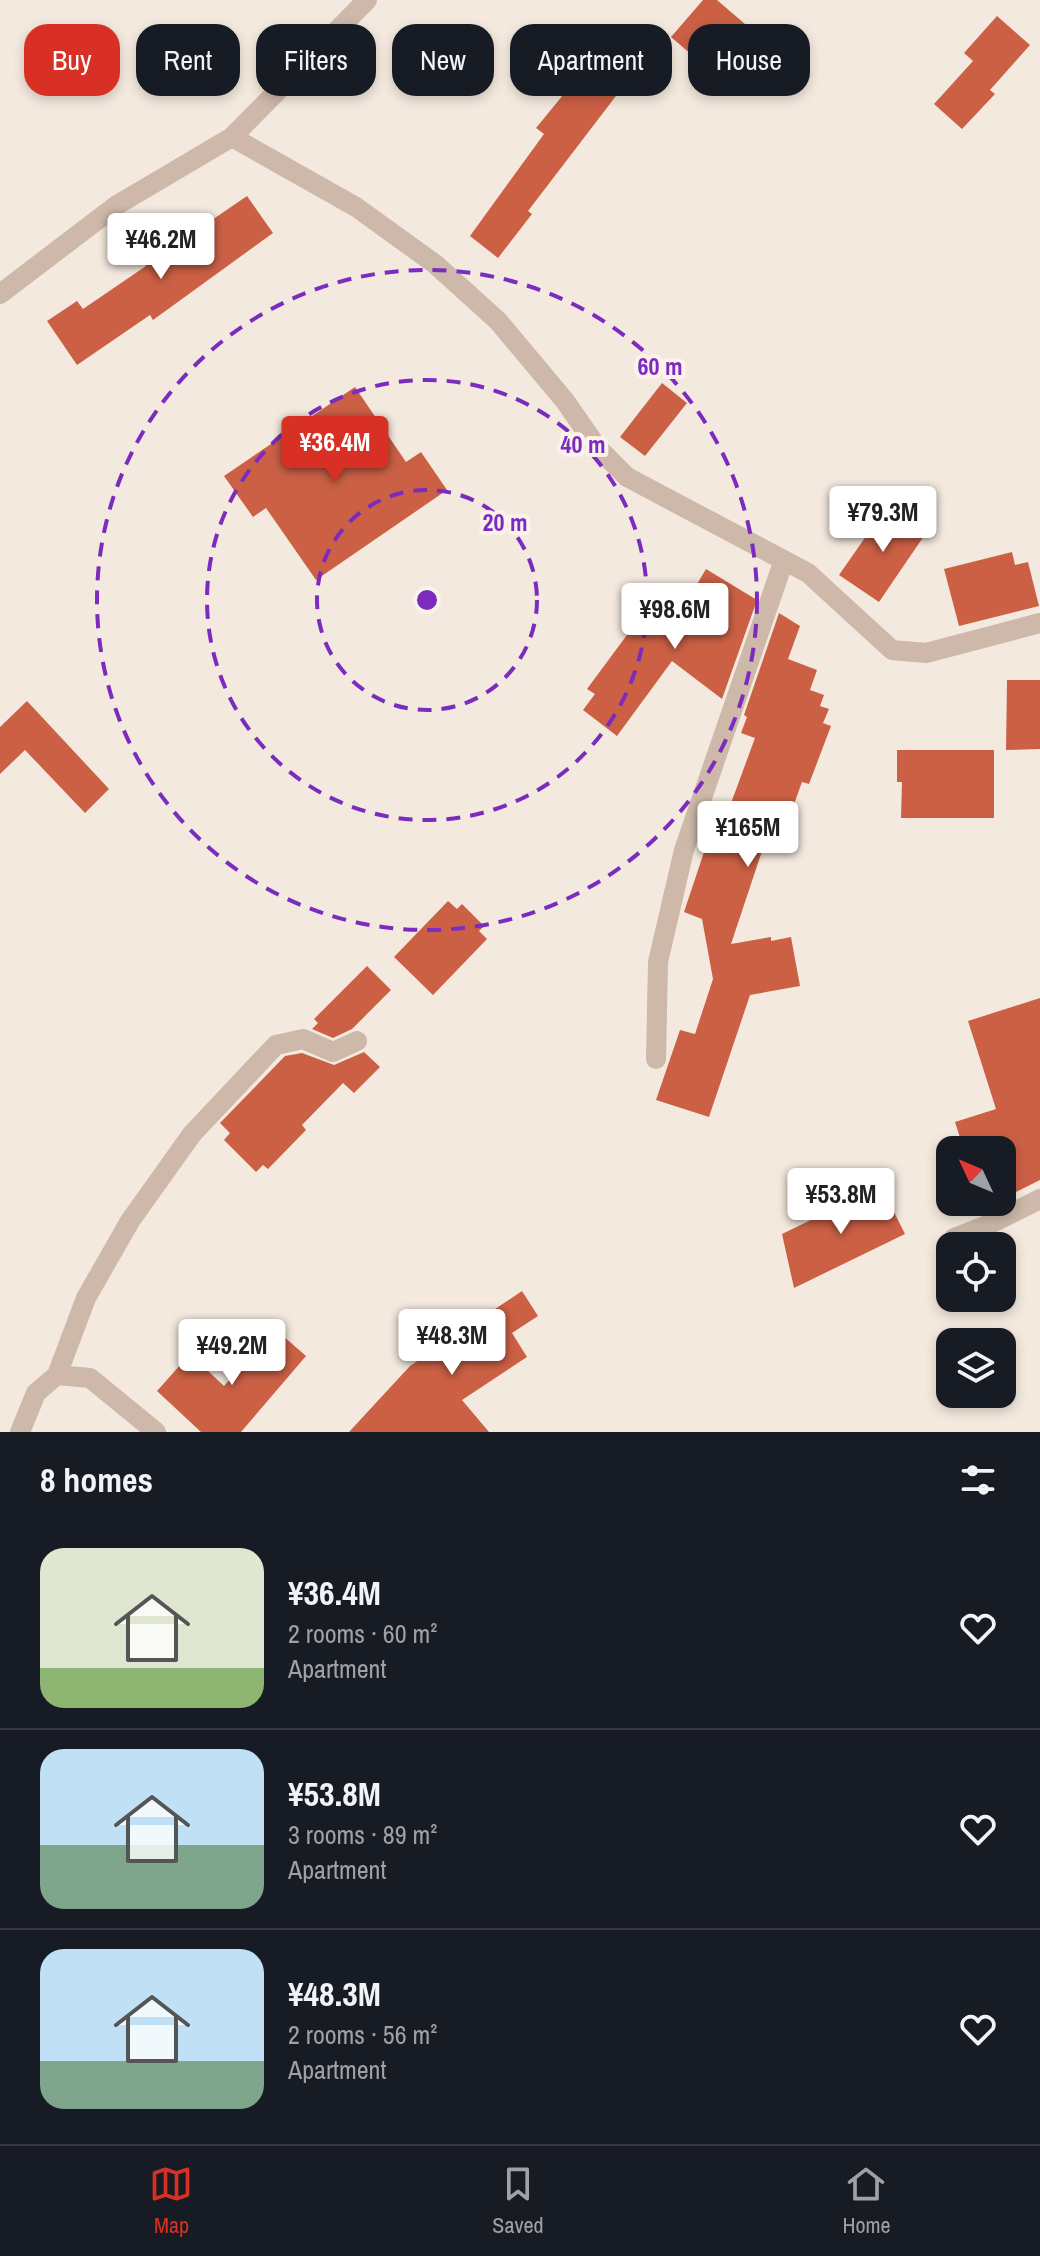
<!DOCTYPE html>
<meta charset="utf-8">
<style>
body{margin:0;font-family:"Archivo Narrow",sans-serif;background:#20242c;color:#f1f3f6;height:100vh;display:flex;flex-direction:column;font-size:30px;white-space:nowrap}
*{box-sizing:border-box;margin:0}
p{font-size:26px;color:#9ea1a6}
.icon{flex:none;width:44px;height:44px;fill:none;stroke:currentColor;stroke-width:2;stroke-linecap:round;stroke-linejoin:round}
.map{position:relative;height:1432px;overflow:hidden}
.drawer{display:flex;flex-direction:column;background:#171b24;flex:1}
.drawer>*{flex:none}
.hud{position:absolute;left:24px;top:24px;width:992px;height:72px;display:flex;gap:16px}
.needle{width:52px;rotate:314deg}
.tools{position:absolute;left:936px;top:1136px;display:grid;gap:16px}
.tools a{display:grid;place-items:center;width:80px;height:80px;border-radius:16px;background:#171b24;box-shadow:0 4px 12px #0003;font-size:40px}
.price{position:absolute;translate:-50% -68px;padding:0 18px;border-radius:8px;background:#fff;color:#222;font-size:26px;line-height:52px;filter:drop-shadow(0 2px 4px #0008)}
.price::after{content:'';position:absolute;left:50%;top:48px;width:24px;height:18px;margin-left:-12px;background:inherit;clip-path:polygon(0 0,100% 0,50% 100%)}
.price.selected{background:#d93025;color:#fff}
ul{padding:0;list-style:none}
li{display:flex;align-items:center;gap:24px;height:200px;padding:0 40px}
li+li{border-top:2px solid #363941}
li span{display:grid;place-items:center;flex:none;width:224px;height:160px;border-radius:24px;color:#555}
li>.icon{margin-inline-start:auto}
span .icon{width:96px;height:96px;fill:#fffc;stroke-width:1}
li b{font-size:34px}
h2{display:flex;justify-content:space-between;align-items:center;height:96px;padding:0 40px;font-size:34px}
.chip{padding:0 28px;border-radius:24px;background:#171b24;box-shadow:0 4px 12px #0003;font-size:28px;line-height:72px}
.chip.selected{background:#d93025;color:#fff}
.dock{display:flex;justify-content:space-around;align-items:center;height:112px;border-top:2px solid #363941;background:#171b24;font-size:22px;color:#9ea1a6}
.dock a{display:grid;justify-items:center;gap:4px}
.dock .selected{color:#d93025}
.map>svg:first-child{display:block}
.building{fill:#cb6045}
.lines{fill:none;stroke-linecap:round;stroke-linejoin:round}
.street{stroke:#cdb8a9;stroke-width:20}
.ring{fill:none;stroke:#7b2cbf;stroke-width:4;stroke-dasharray:14 10}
.centre{fill:#7b2cbf;stroke:#fbf3eb;stroke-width:4}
.ring-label{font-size:24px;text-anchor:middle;font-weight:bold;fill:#7b2cbf;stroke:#fbf3eb;stroke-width:8;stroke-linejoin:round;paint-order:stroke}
</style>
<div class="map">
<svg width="1040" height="1432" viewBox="0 0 1040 1432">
<rect width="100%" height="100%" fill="#f4e9de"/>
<path class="building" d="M 703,0 L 717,0 L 745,24 L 707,68 L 671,37 Z
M 997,16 L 1030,45 L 990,90 L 995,94 L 962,129 L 934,104 L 973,61 L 964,53 Z
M 599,51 L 632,75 L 528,211 L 532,214 L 498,258 L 470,236 L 544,134 L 536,128 Z
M 247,196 L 273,233 L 153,320 L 150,315 L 77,365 L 47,321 L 77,301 L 83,309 L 146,266 L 141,259 L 169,239 L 174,246 Z
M 662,383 L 687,403 L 645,456 L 620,437 Z
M 355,387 L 406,462 L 421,452 L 447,490 L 316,580 L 266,508 L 253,517 L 224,476 Z
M 885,509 L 899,519 L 902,513 L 928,530 L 879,602 L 839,575 Z
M 1012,552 L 1015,565 L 1028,562 L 1039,606 L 959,626 L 944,569 Z
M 706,569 L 757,600 L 722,699 L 672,661 L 617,736 L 583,710 L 595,694 L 587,689 L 641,616 L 667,635 Z
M 779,613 L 800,626 L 788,659 L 817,670 L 810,690 L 824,695 L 820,706 L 829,709 L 823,723 L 831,726 L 809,784 L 802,782 L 784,832 L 770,827 L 731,944 L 771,937 L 771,941 L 791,937 L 800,986 L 750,995 L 709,1117 L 656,1100 L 680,1030 L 695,1034 L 713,979 L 702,919 L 684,912 L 711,831 L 720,833 L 755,738 L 741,733 L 747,717 L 744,715 Z
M 1007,680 L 1040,680 L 1040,749 L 1006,750 Z
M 27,701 L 109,789 L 85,813 L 25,750 L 0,774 L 0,727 Z
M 897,750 L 994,750 L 994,818 L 901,818 L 902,782 L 897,782 Z
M 448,901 L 457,909 L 462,904 L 484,926 L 479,931 L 487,939 L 433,995 L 394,957 Z
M 367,966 L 391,990 L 352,1029 L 333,1038 L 312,1029 L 318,1023 L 314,1019 Z
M 1040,998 L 1040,1180 L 1002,1199 L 1002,1150 L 964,1150 L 955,1122 L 996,1109 L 968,1021 Z
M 364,1052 L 380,1067 L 354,1093 L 343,1083 L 302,1125 L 306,1130 L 268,1169 L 263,1165 L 256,1172 L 224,1140 L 230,1133 L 220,1123 L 285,1056 L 302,1053 L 334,1065 Z
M 881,1186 L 905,1234 L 794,1288 L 782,1234 Z
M 522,1291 L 538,1316 L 512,1333 L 527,1357 L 462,1400 L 489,1432 L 349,1432 L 410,1366 Z
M 274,1328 L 306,1356 L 241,1432 L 201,1432 L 157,1391 L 190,1354 L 224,1386 Z"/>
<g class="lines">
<path class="street" d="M 232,137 L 356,207 L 435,264 L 498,321 L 565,401 L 597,447 L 627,477 L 808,573 L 892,650 L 926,653 L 1040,623
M 0,294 L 117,205 L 232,137 L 367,0
M 656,1059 L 658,962 L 684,850 L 784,560
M 954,1238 L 990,1224 L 1040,1199
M 57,1375 L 86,1298 L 130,1221 L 192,1134 L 276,1045 L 303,1039 L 333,1052 L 357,1041
M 20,1432 L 36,1393 L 57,1375 L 90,1378 L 156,1432"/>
</g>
<g class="ring">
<circle cx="427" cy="600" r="110"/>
<circle cx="427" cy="600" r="220"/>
<circle cx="427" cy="600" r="330"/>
</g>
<circle cx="427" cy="600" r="12" class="centre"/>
<g class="ring-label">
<text x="660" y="375">60 m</text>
<text x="583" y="453">40 m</text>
<text x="505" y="531">20 m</text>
</g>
</svg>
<div class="tools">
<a><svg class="needle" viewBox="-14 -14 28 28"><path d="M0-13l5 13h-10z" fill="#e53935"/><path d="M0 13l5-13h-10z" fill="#9ea1a6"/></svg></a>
<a><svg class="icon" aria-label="locate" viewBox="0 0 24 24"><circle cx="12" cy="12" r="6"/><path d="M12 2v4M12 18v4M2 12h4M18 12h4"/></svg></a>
<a><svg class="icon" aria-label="layers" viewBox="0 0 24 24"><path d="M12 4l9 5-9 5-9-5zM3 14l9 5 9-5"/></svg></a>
</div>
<b class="price" style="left:161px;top:281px">¥46.2M</b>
<b class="price selected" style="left:335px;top:484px">¥36.4M</b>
<b class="price" style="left:883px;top:554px">¥79.3M</b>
<b class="price" style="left:675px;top:651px">¥98.6M</b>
<b class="price" style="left:748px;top:869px">¥165M</b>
<b class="price" style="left:841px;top:1236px">¥53.8M</b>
<b class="price" style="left:452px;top:1377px">¥48.3M</b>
<b class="price" style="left:232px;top:1387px">¥49.2M</b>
<div class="hud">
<a class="chip selected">Buy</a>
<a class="chip">Rent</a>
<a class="chip">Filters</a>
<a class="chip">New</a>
<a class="chip">Apartment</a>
<a class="chip">House</a>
</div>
</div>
<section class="drawer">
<h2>8 homes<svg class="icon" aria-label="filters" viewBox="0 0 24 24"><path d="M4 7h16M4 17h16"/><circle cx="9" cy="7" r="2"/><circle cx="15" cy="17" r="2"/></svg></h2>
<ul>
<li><span style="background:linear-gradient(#dfe7d0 75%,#8fb573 0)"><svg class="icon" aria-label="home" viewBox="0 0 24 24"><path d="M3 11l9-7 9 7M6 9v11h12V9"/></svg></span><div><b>¥36.4M</b><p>2 rooms · 60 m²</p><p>Apartment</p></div><svg class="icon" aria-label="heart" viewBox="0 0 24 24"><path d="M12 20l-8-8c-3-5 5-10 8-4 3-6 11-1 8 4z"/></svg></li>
<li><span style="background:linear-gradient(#bfe0f5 60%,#7fa58c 0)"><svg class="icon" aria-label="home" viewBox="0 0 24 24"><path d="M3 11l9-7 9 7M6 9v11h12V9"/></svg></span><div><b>¥53.8M</b><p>3 rooms · 89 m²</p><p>Apartment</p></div><svg class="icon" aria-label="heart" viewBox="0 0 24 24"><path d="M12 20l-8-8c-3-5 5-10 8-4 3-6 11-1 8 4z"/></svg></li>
<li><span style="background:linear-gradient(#bfe0f5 70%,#7fa58c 0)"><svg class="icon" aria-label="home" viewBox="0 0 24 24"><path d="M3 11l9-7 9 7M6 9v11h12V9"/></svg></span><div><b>¥48.3M</b><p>2 rooms · 56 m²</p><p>Apartment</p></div><svg class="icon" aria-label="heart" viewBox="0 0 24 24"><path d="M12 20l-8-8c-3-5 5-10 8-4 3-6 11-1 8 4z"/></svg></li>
</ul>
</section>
<nav class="dock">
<a class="selected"><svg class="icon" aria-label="map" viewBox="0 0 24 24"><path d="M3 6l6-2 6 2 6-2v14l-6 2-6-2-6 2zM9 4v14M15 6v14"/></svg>Map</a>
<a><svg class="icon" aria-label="saved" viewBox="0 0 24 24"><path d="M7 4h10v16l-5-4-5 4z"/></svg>Saved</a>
<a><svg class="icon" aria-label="home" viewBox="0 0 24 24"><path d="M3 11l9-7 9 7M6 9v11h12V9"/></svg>Home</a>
</nav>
